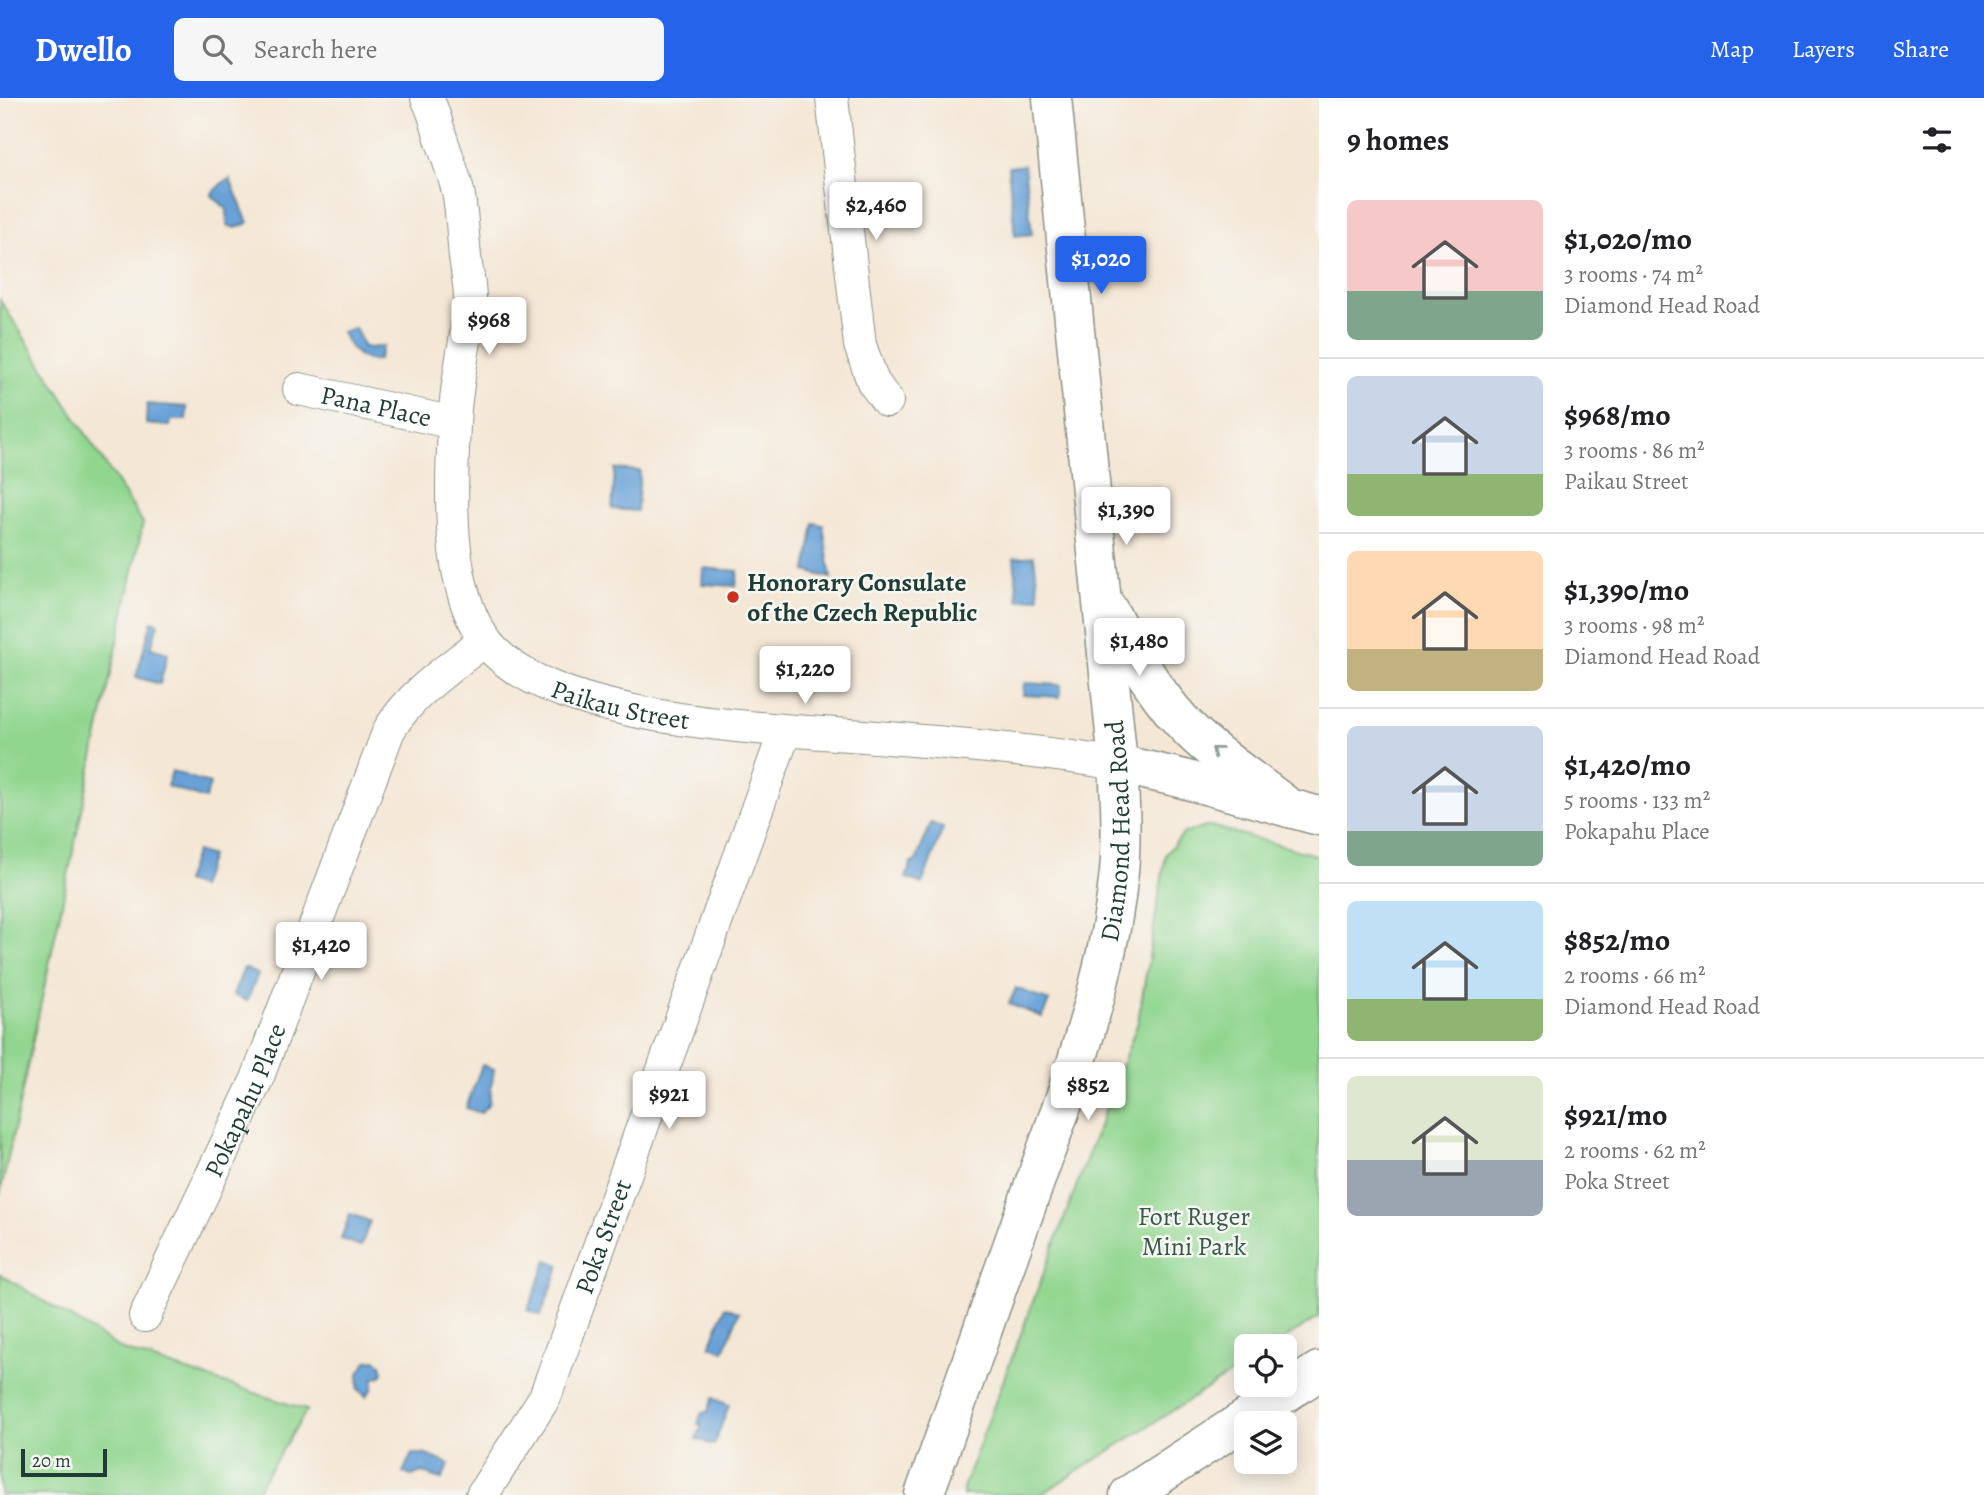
<!DOCTYPE html>
<meta charset="utf-8">
<style>
body{margin:0;font-family:Alegreya,serif;background:#f6f6f6;color:#202124;height:100vh;display:flex;flex-direction:column;font-size:26px;white-space:nowrap}
*{box-sizing:border-box;margin:0}
p{font-size:23px;color:#757577}
.icon{flex:none;width:38px;height:38px;fill:none;stroke:currentColor;stroke-width:2;stroke-linecap:round;stroke-linejoin:round}
.map{position:relative;flex:1;overflow:hidden}
.side{display:flex;flex-direction:column;background:#fff;width:665px}
.side>*{flex:none}
.controls{position:absolute;left:1234px;top:1236px;display:grid;gap:14px}
.controls a{display:grid;place-items:center;width:63px;height:63px;border-radius:10px;background:#fff;box-shadow:0 4px 18px #0003;font-size:35px}
.scale{position:absolute;left:21px;bottom:18px;width:86px;box-sizing:border-box;padding-left:7px;border:4px solid #1f3d34;border-top:0;font-size:19px;line-height:24px;white-space:nowrap;color:#1f3d34;-webkit-text-stroke:5px #f6f6f2;paint-order:stroke}
.price{position:absolute;translate:-50% -60px;padding:0 16px;border-radius:7px;background:#fff;color:#222;font-size:23px;line-height:46px;filter:drop-shadow(0 2px 4px #0008)}
.price::after{content:'';position:absolute;left:50%;top:42px;width:21px;height:16px;margin-left:-10px;background:inherit;clip-path:polygon(0 0,100% 0,50% 100%)}
.price.selected{background:#2563eb;color:#fff}
ul{padding:0;list-style:none}
li{display:flex;align-items:center;gap:21px;height:175px;padding:0 28px}
li+li{border-top:2px solid #e0e0e0}
li span{display:grid;place-items:center;flex:none;width:196px;height:140px;border-radius:10px;color:#555}
li>.icon{margin-inline-start:auto}
span .icon{width:84px;height:84px;fill:#fffc;stroke-width:1}
li b{font-size:30px}
h2{display:flex;justify-content:space-between;align-items:center;height:84px;padding:0 28px;font-size:30px}
header{display:flex;align-items:center;gap:42px;box-sizing:border-box;height:98px;padding:0 35px;background:#2563eb;color:#fff}
header strong{font-size:33px}
nav{display:flex;gap:38px;margin-inline-start:auto;font-size:24px}
.search{width:490px;height:63px;background:#f6f6f6;display:flex;align-items:center;gap:18px;box-sizing:border-box;padding:0 24px;border-radius:10px;color:#757577;font-size:26px}
main{display:flex;flex:1;min-height:0}
.map>svg:first-child{display:block}
.green{fill:#91d68f;stroke:#588a62;stroke-width:2}
.water{fill:#69a2d8;stroke:#447086;stroke-width:2}
.lines{fill:none;stroke-linecap:round;stroke-linejoin:round}
.minor-casing{stroke:#8a9284;stroke-width:34}
.tertiary-casing{stroke:#8a9284;stroke-width:41}
.minor{stroke:#fff;stroke-width:32}
.tertiary{stroke:#fff;stroke-width:38}
.oneway{stroke:#8f9e9a}
.poi-dot{fill:#c8321e;stroke:#f6f6f2;stroke-width:2.5}
.labels{text-anchor:middle;stroke-width:5;stroke-linejoin:round;paint-order:stroke}
.street-label{font-size:26px;fill:#1f3d34;stroke:#f6f6f2}
.poi-label{font-size:26px;font-weight:bold;fill:#1f3d34;stroke:#f6f6f2;text-anchor:start}
.park-label{font-size:26px;fill:#365c46;stroke:#f6f6f2}
</style>
<header>
<strong>Dwello</strong>
<div class="search"><svg class="icon" aria-label="search" viewBox="0 0 24 24"><circle cx="10" cy="10" r="6"/><path d="M15 15l6 6"/></svg>Search here</div>
<nav><a>Map</a><a>Layers</a><a>Share</a></nav>
</header>
<main>
<div class="map">
<svg width="1319" height="1397" viewBox="0 0 1319 1397">
<rect width="100%" height="100%" fill="#f6f6f2"/>
<filter id="ink" filterUnits="userSpaceOnUse"><feTurbulence type="fractalNoise" baseFrequency=".0143" numOctaves="2"/><feDisplacementMap in="SourceGraphic" scale="14" xChannelSelector="R" yChannelSelector="G"/><feConvolveMatrix kernelMatrix="1 2 1 2 8 2 1 2 1" color-interpolation-filters="sRGB"/></filter>
<filter id="wash" filterUnits="userSpaceOnUse"><feTurbulence type="fractalNoise" baseFrequency=".00686" numOctaves="4" result="noise"/><feDisplacementMap in="SourceGraphic" scale="28" xChannelSelector="R" yChannelSelector="G"/><feGaussianBlur stdDeviation="1.57" result="paint"/><feColorMatrix in="noise" values="0 0 0 0 0 0 0 0 0 0 0 0 0 0 0 0 0 1.4 0 .05"/><feComposite in="paint" operator="in"/></filter>
<g filter="url(#wash)">
<rect width="100%" height="100%" fill="#f4e7d5"/>
<path class="green" d="M 0,202 L 143,425 L 0,1097 Z
M 1210,728 L 1319,758 L 1319,1219 L 1274,1248 L 1246,1248 L 1246,1266 L 1040,1397 L 963,1397 L 963,1390 L 1138,924 L 1166,756 L 1184,735 Z
M 0,1176 L 123,1252 L 307,1312 L 254,1397 L 0,1397 Z"/>
<path class="water" d="M 1024,67 L 1032,136 L 1015,138 L 1008,69 Z
M 230,81 L 248,125 L 236,130 L 227,127 L 227,111 L 211,97 L 222,85 Z
M 355,230 L 364,249 L 371,250 L 383,248 L 378,262 C 360,265 348,249 342,234 Z
M 147,306 L 187,309 L 186,322 L 171,322 L 170,328 L 146,326 Z
M 615,371 L 640,373 L 637,413 L 612,411 Z
M 814,425 L 823,427 L 831,480 L 806,473 Z
M 1034,458 L 1039,499 L 1018,502 L 1014,460 Z
M 703,470 L 738,473 L 736,488 L 702,486 Z
M 152,523 L 158,525 L 151,550 L 168,555 L 160,586 L 136,579 Z
M 1024,585 L 1061,587 L 1060,599 L 1023,597 Z
M 172,673 L 210,686 L 205,701 L 167,688 Z
M 931,725 L 943,730 L 922,786 L 906,780 L 911,765 L 916,763 Z
M 196,753 L 211,758 L 200,789 L 185,784 Z
M 244,870 L 258,876 L 247,903 L 233,897 Z
M 1016,890 L 1049,903 L 1042,919 L 1009,906 Z
M 482,967 L 494,971 L 489,1005 L 481,1015 L 466,1010 Z
M 350,1116 L 370,1123 L 361,1148 L 341,1141 Z
M 547,1162 L 560,1167 L 541,1217 L 528,1212 Z
M 725,1209 L 739,1214 L 724,1253 L 710,1248 Z
M 376,1262 L 381,1266 L 383,1274 L 381,1278 L 373,1281 L 373,1290 L 366,1298 L 358,1291 L 359,1275 L 367,1263 Z
M 713,1300 L 729,1307 L 714,1347 L 696,1341 L 702,1328 L 698,1326 L 702,1314 L 707,1315 Z
M 412,1356 L 424,1356 L 449,1366 L 442,1381 L 423,1375 L 411,1378 L 403,1374 Z"/>
</g>
<g filter="url(#ink)">
<g class="lines">
<g class="minor-casing">
<g id="minor">
<path id="s1" d="M 427,0 C 434,13 437,27 441,40 C 447,59 455,79 459,98 C 462,118 463,139 465,159 C 467,174 471,192 470,207 C 466,247 455,287 454,328 C 451,392 446,486 484,541 C 544,625 769,630 864,638 C 949,645 1034,652 1118,666"/>
<path d="M 832,0 L 860,247 L 873,284 L 887,303"/>
<path id="s2" d="M 299,291 L 454,325"/>
<path id="s3" d="M 145,1218 L 257,981 L 389,632 C 413,593 450,570 485,542"/>
<path id="s4" d="M 482,1397 L 545,1299 L 785,633"/>
</g>
</g>
<g class="tertiary-casing">
<g id="tertiary">
<path d="M 1107,510 C 1132,553 1155,598 1192,634 C 1218,660 1259,686 1289,710"/>
<path d="M 1118,666 L 1176,679 L 1319,718"/>
<path id="s5" d="M 924,1397 L 1069,988 C 1091,918 1112,847 1119,774 C 1122,738 1120,702 1118,666 L 1052,0"/>
<path d="M 1129,1397 L 1319,1273"/>
</g>
</g>
<use href="#minor" class="minor"/>
<use href="#tertiary" class="tertiary"/>
</g>
<defs><path id="oneway-chevron" d="M-2-3.5L2.5 0L-2 3.5" fill="none" stroke-width="1.6" stroke-linecap="round" stroke-linejoin="round" transform="scale(1.75)"/></defs>
<use class="oneway" href="#oneway-chevron" transform="translate(1216 653) rotate(-142)"/>
</g>
<circle class="poi-dot" cx="733" cy="499" r="7"/>
<g class="labels">
<g class="street-label">
<text dy="9" stroke="none"><textPath href="#s2" startOffset="79">Pana Place</textPath></text>
<text dy="9" stroke="none"><textPath href="#s1" startOffset="709">Paikau Street</textPath></text>
<text dy="9" stroke="none"><textPath href="#s5" startOffset="695">Diamond Head Road</textPath></text>
<text dy="9" stroke="none"><textPath href="#s3" startOffset="238">Pokapahu Place</textPath></text>
<text dy="9" stroke="none"><textPath href="#s4" startOffset="287">Poka Street</textPath></text>
</g>
<g class="poi-label">
<text x="747" y="493">Honorary Consulate<tspan x="747" dy="30">of the Czech Republic</tspan></text>
</g>
<g class="park-label">
<text x="1194" y="1127">Fort Ruger<tspan x="1194" dy="30">Mini Park</tspan></text>
</g>
</g>
</svg>
<div class="controls">
<a><svg class="icon" aria-label="locate" viewBox="0 0 24 24"><circle cx="12" cy="12" r="6"/><path d="M12 2v4M12 18v4M2 12h4M18 12h4"/></svg></a>
<a><svg class="icon" aria-label="layers" viewBox="0 0 24 24"><path d="M12 4l9 5-9 5-9-5zM3 14l9 5 9-5"/></svg></a>
</div>
<div class="scale">20 m</div>
<b class="price" style="left:876px;top:144px">$2,460</b>
<b class="price selected" style="left:1101px;top:198px">$1,020</b>
<b class="price" style="left:489px;top:259px">$968</b>
<b class="price" style="left:1126px;top:449px">$1,390</b>
<b class="price" style="left:1139px;top:580px">$1,480</b>
<b class="price" style="left:805px;top:608px">$1,220</b>
<b class="price" style="left:321px;top:884px">$1,420</b>
<b class="price" style="left:1088px;top:1024px">$852</b>
<b class="price" style="left:669px;top:1033px">$921</b>
</div>
<section class="side">
<h2>9 homes<svg class="icon" aria-label="filters" viewBox="0 0 24 24"><path d="M4 7h16M4 17h16"/><circle cx="9" cy="7" r="2"/><circle cx="15" cy="17" r="2"/></svg></h2>
<ul>
<li><span style="background:linear-gradient(#f6c9c9 65%,#7fa58c 0)"><svg class="icon" aria-label="home" viewBox="0 0 24 24"><path d="M3 11l9-7 9 7M6 9v11h12V9"/></svg></span><div><b>$1,020/mo</b><p>3 rooms · 74 m²</p><p>Diamond Head Road</p></div></li>
<li><span style="background:linear-gradient(#c9d6e8 70%,#8fb573 0)"><svg class="icon" aria-label="home" viewBox="0 0 24 24"><path d="M3 11l9-7 9 7M6 9v11h12V9"/></svg></span><div><b>$968/mo</b><p>3 rooms · 86 m²</p><p>Paikau Street</p></div></li>
<li><span style="background:linear-gradient(#ffd9b3 70%,#c2b280 0)"><svg class="icon" aria-label="home" viewBox="0 0 24 24"><path d="M3 11l9-7 9 7M6 9v11h12V9"/></svg></span><div><b>$1,390/mo</b><p>3 rooms · 98 m²</p><p>Diamond Head Road</p></div></li>
<li><span style="background:linear-gradient(#c9d6e8 75%,#7fa58c 0)"><svg class="icon" aria-label="home" viewBox="0 0 24 24"><path d="M3 11l9-7 9 7M6 9v11h12V9"/></svg></span><div><b>$1,420/mo</b><p>5 rooms · 133 m²</p><p>Pokapahu Place</p></div></li>
<li><span style="background:linear-gradient(#bfe0f5 70%,#8fb573 0)"><svg class="icon" aria-label="home" viewBox="0 0 24 24"><path d="M3 11l9-7 9 7M6 9v11h12V9"/></svg></span><div><b>$852/mo</b><p>2 rooms · 66 m²</p><p>Diamond Head Road</p></div></li>
<li><span style="background:linear-gradient(#dfe7d0 60%,#9aa5b1 0)"><svg class="icon" aria-label="home" viewBox="0 0 24 24"><path d="M3 11l9-7 9 7M6 9v11h12V9"/></svg></span><div><b>$921/mo</b><p>2 rooms · 62 m²</p><p>Poka Street</p></div></li>
</ul>
</section>
</main>
